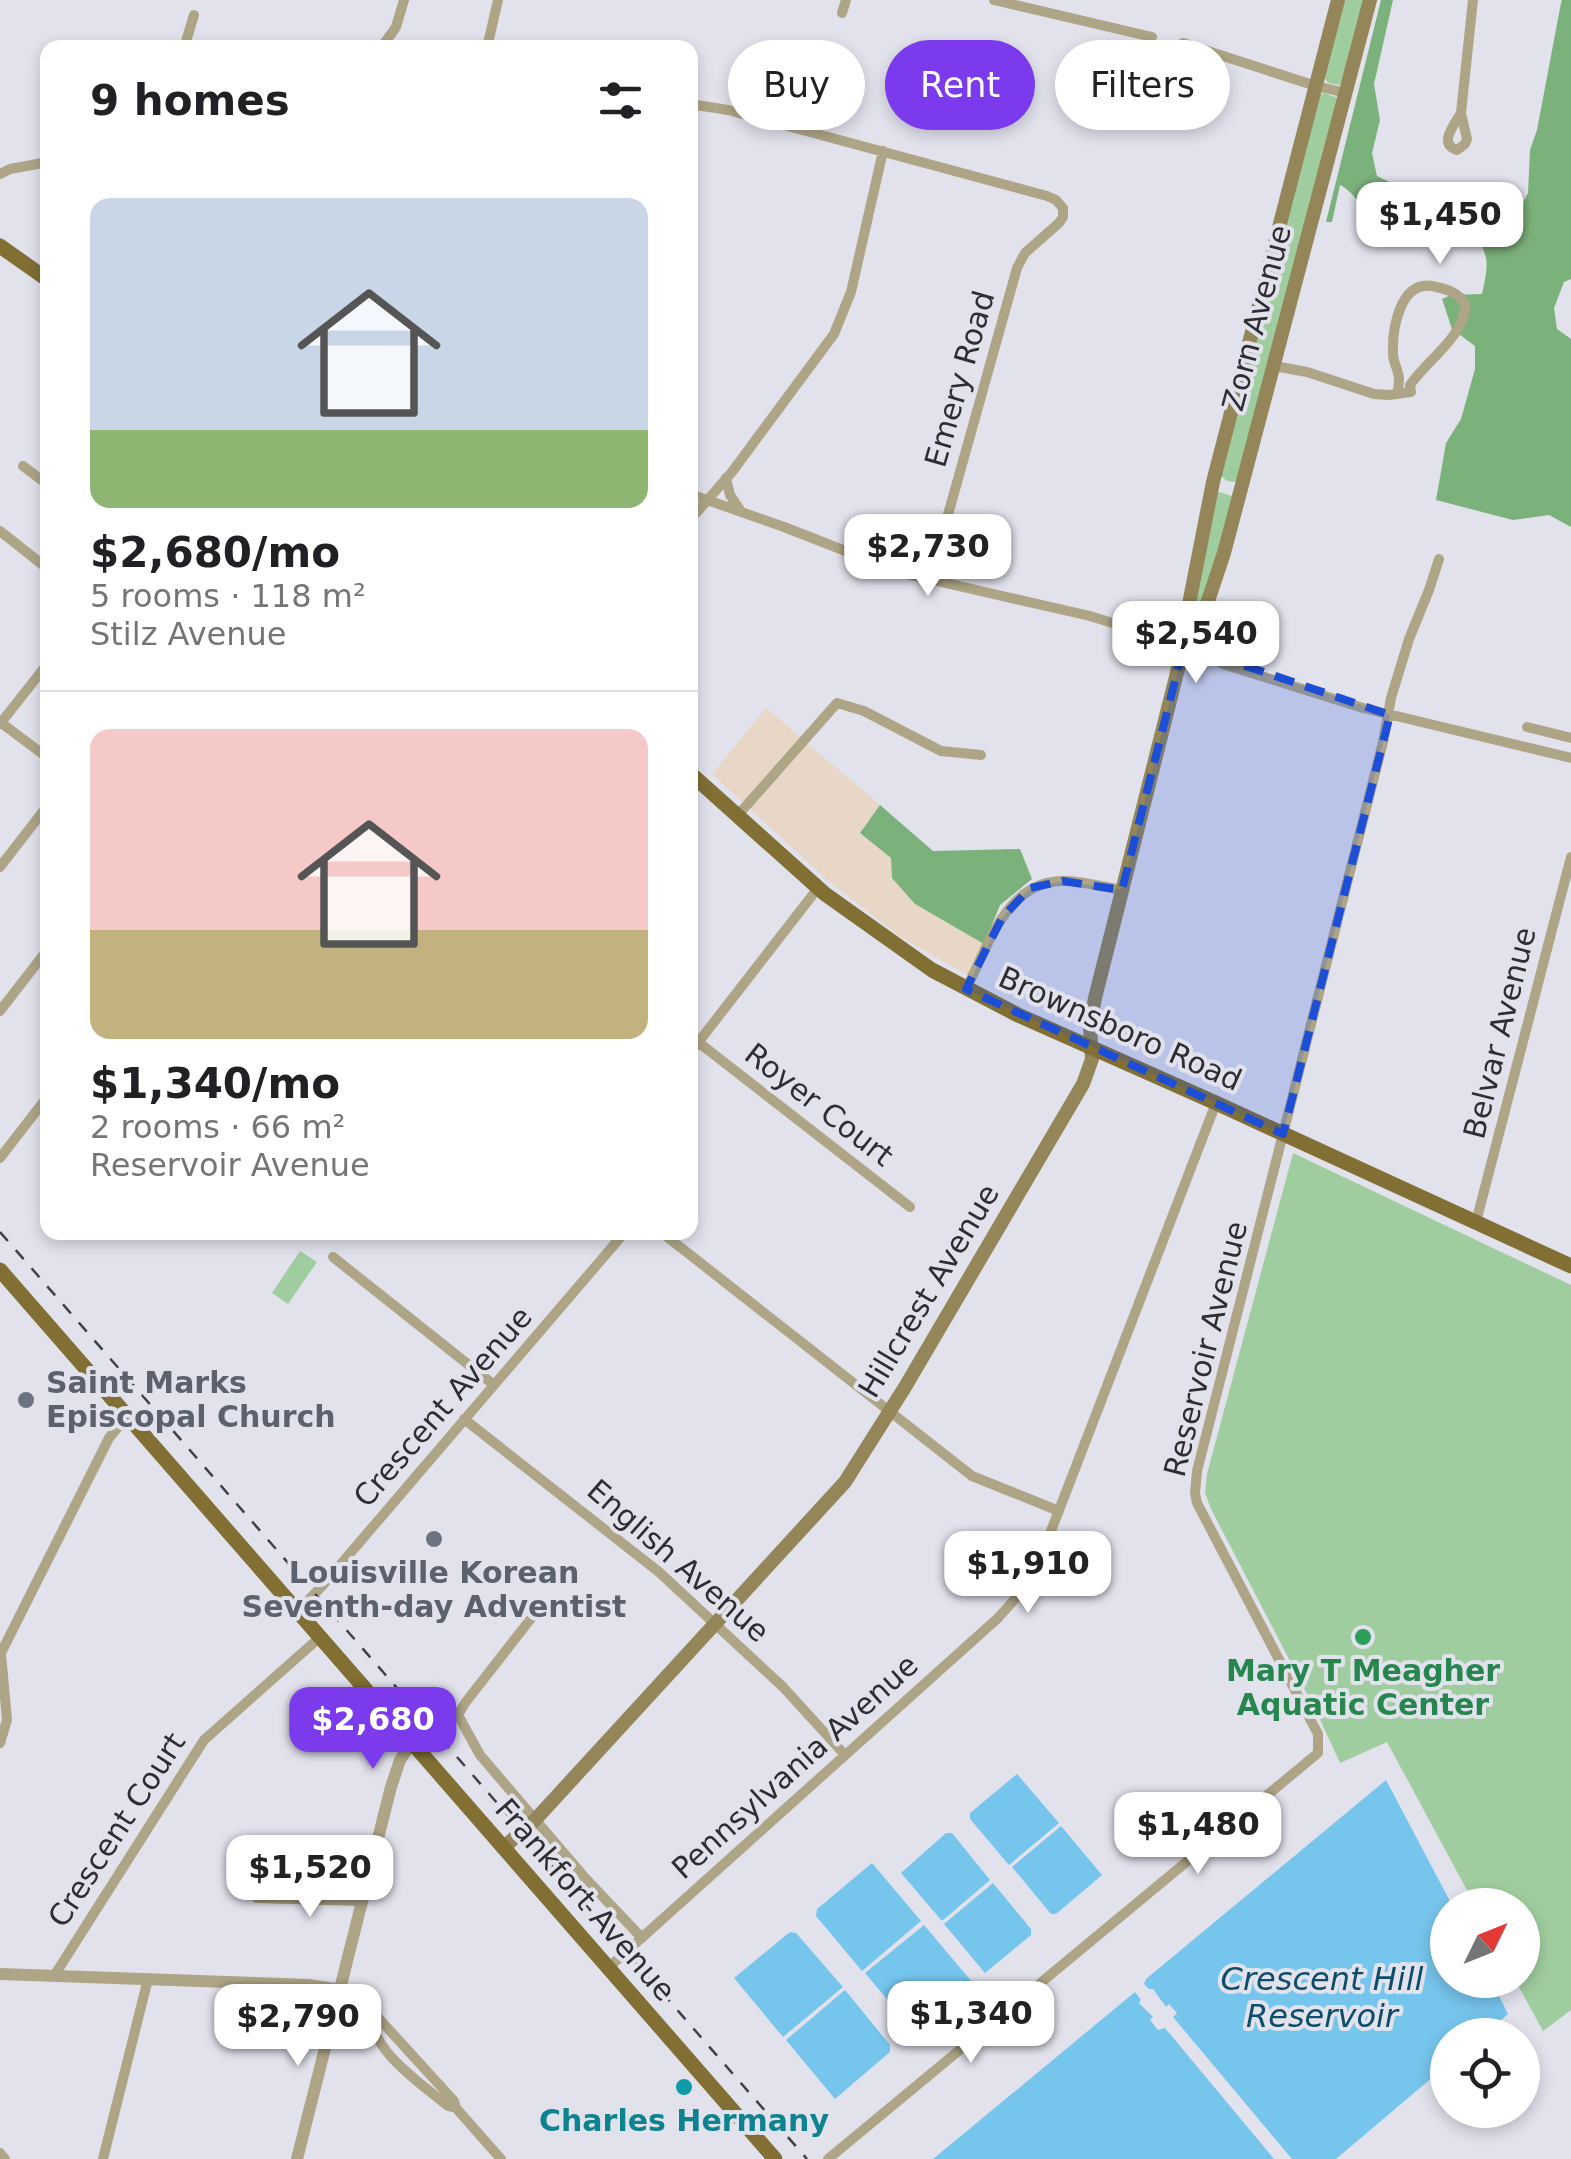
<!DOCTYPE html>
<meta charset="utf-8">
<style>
body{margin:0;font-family:"DejaVu Sans",sans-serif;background:#f2f2f2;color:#202124;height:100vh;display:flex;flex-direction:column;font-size:38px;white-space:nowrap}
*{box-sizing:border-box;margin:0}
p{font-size:32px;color:#757577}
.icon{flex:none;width:55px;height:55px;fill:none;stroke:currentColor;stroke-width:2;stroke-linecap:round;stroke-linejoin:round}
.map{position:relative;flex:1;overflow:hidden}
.details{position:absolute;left:40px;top:40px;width:658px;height:1200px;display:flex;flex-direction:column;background:#fff;border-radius:20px;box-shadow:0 5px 15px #0003}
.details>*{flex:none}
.hud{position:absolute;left:728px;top:40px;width:692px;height:90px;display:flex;gap:20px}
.needle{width:65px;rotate:47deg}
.buttons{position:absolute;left:1430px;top:1888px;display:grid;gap:20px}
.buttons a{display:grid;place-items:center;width:110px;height:110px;border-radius:50%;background:#fff;box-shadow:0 5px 15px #0003;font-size:50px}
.price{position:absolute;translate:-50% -85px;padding:0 22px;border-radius:20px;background:#fff;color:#222;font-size:32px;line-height:65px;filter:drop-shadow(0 2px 5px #0008)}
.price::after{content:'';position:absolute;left:50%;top:60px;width:30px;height:22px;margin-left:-15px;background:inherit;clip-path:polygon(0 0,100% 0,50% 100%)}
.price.selected{background:#7c3aed;color:#fff}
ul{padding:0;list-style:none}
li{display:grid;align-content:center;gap:20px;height:530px;padding:0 50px}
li+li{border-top:2px solid #e0e0e0}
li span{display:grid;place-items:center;height:310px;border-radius:20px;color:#555}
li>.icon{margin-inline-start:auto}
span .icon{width:180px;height:180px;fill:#fffc;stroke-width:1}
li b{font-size:42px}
h2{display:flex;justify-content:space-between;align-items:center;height:120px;padding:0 50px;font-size:42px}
.pill{padding:0 35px;border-radius:45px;background:#fff;box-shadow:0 5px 15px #0003;font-size:35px;line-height:90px}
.pill.selected{background:#7c3aed;color:#fff}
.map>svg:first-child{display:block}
.commercial{fill:#e8d6c6}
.green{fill:#a0cd9f}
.forest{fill:#7bb17b}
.water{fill:#76c5ed}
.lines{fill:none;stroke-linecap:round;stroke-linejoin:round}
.minor{stroke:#aea586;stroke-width:10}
.tertiary{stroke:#aea586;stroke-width:12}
.secondary{stroke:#948658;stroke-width:14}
.primary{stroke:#816f34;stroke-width:15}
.rail{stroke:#404045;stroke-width:2.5;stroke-dasharray:12 12;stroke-linecap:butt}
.marked{fill:#1d4ed8;fill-opacity:0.2;stroke:#1d4ed8;stroke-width:8;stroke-dasharray:20 12;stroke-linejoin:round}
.worship-dot{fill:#6b7280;stroke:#e2e2ed;stroke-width:4}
.leisure-dot{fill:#2e9e5b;stroke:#e2e2ed;stroke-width:4}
.culture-dot{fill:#0f9aa8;stroke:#e2e2ed;stroke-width:4}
.labels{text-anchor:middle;stroke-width:8;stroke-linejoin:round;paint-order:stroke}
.street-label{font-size:30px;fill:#2e2e32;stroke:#e2e2ed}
.worship-label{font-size:30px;font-weight:bold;fill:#5b616d;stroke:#e2e2ed;text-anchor:start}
.leisure-label{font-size:30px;font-weight:bold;fill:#27864d;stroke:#e2e2ed}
.culture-label{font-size:30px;font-weight:bold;fill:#0d838f;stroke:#e2e2ed}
.water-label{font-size:32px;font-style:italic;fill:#0c4e69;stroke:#e2e2ed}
</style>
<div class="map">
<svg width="1571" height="2159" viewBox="0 0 1571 2159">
<rect width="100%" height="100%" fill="#e2e2ed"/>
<path class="commercial" d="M 766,708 L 880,805 L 860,833 L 891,858 L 892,878 L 915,903 L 984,944 L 968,975 L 902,938 L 827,880 L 712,774 Z"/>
<path class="green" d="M 1344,0 L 1365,0 L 1341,83 L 1339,85 L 1328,83 L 1324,77 Z
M 1324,93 L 1338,98 L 1238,480 L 1234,482 L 1227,481 L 1221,476 L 1320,95 Z
M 1219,492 L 1232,496 L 1217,557 L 1195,626 L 1190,619 L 1216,494 Z
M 1293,1153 L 1571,1285 L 1571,2010 L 1543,2031 L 1515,1980 L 1522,1980 L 1522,1905 L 1475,1905 L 1387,1742 L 1340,1763 L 1317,1713 L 1211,1509 L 1205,1493 L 1207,1474 Z
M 300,1251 L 317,1262 L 288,1304 L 272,1293 Z"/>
<path class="forest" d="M 1381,0 L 1393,0 L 1374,84 L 1380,120 L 1372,153 L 1377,176 L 1408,191 L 1517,214 L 1528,193 L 1530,150 L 1537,130 L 1561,3 L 1562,0 L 1571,0 L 1571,279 L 1564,282 L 1554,308 L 1557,329 L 1571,339 L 1571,527 L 1549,515 L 1513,520 L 1436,500 L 1446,443 L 1461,419 L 1475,369 L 1475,346 L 1452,329 L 1442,299 L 1451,295 L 1482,294 C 1489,262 1490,256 1471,229 C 1436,228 1402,224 1370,210 C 1357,204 1352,190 1340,185 L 1332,222 L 1326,222 Z
M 880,805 L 933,851 L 1020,849 L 1032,879 L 1000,905 L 984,944 L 915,904 L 892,878 L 891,858 L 860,833 Z"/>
<path class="water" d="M 1017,1774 L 1059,1823 L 1009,1865 L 970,1819 L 970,1813 Z
M 1386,1780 L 1452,1905 L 1448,1905 L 1448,1980 L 1491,1980 L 1508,2014 L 1484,2035 L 1448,2035 L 1447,2065 L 1336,2159 L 1292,2159 L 1173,2017 L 1177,2013 L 1169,2004 L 1166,2007 L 1153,1989 L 1149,1989 L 1144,1984 L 1146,1979 Z
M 1061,1826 L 1102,1875 L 1056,1914 L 1051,1914 L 1012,1867 Z
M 946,1833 L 952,1833 L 990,1880 L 942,1921 L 901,1873 Z
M 872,1863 L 921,1921 L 862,1971 L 816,1916 L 817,1909 Z
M 993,1883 L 1031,1929 L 1031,1935 L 985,1973 L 944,1924 Z
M 924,1925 L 973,1983 L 919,2029 L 912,2029 L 865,1973 Z
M 790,1932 L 796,1933 L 843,1987 L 783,2037 L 734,1978 Z
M 845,1990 L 890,2045 L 890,2052 L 835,2099 L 786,2040 Z
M 1135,1992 L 1141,2000 L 1139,2003 L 1153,2017 L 1150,2020 L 1158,2030 L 1165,2028 L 1274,2159 L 933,2159 Z"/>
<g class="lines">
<path class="minor" d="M 994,0 L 1152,37
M 842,13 L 846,0
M 1183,43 L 1316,86 L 1346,93
M 184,48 L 194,15
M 381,48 L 396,27 L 404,0
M 487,48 L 498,0
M 690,104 L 728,110 L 1047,196 L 1056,200 L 1063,208 L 1063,217 L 1059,223 L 1025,253 L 1017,268 L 930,579
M 1461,113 C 1454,125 1438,144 1457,150 L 1465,144 L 1467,139 L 1461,113 L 1473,0
M 0,174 L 10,169 L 48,162
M 1274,366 L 1307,372 L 1374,394 L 1389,395 L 1411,392 L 1410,385 C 1428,359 1463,338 1466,305 C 1459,292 1446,289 1432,286 C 1400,281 1392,329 1393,354 C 1393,362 1398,369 1399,378 C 1399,383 1398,388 1398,394
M 23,466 L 48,485
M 726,478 L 730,495 L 740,510
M 690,494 L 784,527 L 902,573 L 1090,616 L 1184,645 L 1226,665 L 1363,708 L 1571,758
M 690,520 L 732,472 L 834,334 L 851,292 L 883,151
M 0,531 L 48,569
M 0,722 L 48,758
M 0,724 L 48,663
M 1527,727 L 1571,738
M 738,815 L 837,703 L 864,711 L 941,751 L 981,755
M 0,867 L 48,805
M 966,989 C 989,945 1007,878 1067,881 C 1086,882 1104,887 1122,890
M 0,1011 L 48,949
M 698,1042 L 910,1207
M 690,1053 L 818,888
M 0,1158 L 48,1096
M 1476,1222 L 1571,857
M 661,1232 L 972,1476 L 1059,1511
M 333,1257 L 494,1385
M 464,1419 L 659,1572 L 783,1687 L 845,1755
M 543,1603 L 465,1703 L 458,1715 L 480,1755 L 586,1879 L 642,1938
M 297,1612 L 323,1585 L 625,1232
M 0,1655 L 109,1438 L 127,1416
M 0,1743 L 7,1720 L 1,1654
M 257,1898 L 363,1901
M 608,1968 L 998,1618 L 1023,1590 L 1046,1544 L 1216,1103
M 54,1976 L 204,1740 L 319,1638
M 340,1990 L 362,2000 L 454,2101 L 456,2108 L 501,2159
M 369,2008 C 370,2051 418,2081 448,2106 L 456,2108
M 0,2153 L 5,2159
M 103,2159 L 148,1979
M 828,2159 L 1318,1753 L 1318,1734 L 1197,1503 L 1195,1493 L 1197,1471 L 1383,742 L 1391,698 L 1409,639 L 1429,590 L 1439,559"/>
<path class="tertiary" d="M 0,1974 L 309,1985 L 340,1990
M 297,2159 L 391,1787 L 400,1760 L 411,1743"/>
<path class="secondary" d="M 1184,645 L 1200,625 L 1224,553 L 1370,0
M 503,1848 L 535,1820 L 845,1482 L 905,1387 L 1083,1084 L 1092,1059 L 1090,1026 L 1095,998 L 1184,645 L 1189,604 L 1213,482 L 1338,0"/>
<path class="primary" d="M 0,246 L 48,280
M 690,773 L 825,894 L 932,970 L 1018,1015 L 1216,1103 L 1571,1266
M 0,1270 L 775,2159"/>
<path class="rail" d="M 0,1232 L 807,2159"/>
</g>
<path class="marked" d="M 1184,645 L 1390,715 L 1283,1134 L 966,989 L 1002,918 L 1030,888 L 1063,881 L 1122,890 Z"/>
<g class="worship-dot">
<circle cx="26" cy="1400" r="10"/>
<circle cx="434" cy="1539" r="10"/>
</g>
<circle class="leisure-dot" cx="1363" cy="1637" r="10"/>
<circle class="culture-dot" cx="684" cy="2087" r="10"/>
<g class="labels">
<g class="street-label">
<text transform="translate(1257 318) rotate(-75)" y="10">Zorn Avenue</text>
<text transform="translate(960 379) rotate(-74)" y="10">Emery Road</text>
<text transform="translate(1120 1029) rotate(24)" y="10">Brownsboro Road</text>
<text transform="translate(1500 1033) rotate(-76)" y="10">Belvar Avenue</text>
<text transform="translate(819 1105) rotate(38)" y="10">Royer Court</text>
<text transform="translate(929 1291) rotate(-59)" y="10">Hillcrest Avenue</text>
<text transform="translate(1206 1349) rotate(-76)" y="10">Reservoir Avenue</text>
<text transform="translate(443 1407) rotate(-49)" y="10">Crescent Avenue</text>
<text transform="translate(678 1561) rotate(41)" y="10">English Avenue</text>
<text transform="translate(795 1767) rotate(-42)" y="10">Pennsylvania Avenue</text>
<text transform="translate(117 1830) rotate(-57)" y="10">Crescent Court</text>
<text transform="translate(585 1900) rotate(49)" y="10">Frankfort Avenue</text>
</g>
<g class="worship-label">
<text x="46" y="1393">Saint Marks<tspan x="46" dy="34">Episcopal Church</tspan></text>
<text x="434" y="1583" text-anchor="middle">Louisville Korean<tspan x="434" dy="34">Seventh-day Adventist</tspan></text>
</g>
<g class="leisure-label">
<text x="1363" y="1681">Mary T Meagher<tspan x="1363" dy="34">Aquatic Center</tspan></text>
</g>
<g class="culture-label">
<text x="684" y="2131">Charles Hermany</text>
</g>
<g class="water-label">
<text x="1322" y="1990">Crescent Hill<tspan x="1322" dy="37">Reservoir</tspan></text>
</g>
</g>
</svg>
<div class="buttons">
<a><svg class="needle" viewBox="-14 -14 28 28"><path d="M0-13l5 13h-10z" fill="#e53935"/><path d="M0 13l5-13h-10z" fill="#757577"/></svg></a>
<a><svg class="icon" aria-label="locate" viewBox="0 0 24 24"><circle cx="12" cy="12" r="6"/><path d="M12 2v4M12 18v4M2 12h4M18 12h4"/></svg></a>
</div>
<b class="price" style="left:1440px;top:267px">$1,450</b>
<b class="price" style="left:928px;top:599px">$2,730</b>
<b class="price" style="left:1196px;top:686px">$2,540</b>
<b class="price" style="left:1028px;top:1616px">$1,910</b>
<b class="price selected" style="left:373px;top:1772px">$2,680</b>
<b class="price" style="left:1198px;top:1877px">$1,480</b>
<b class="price" style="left:310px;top:1920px">$1,520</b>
<b class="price" style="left:971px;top:2066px">$1,340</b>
<b class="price" style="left:298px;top:2069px">$2,790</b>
<div class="hud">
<a class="pill">Buy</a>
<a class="pill selected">Rent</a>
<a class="pill">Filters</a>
</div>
<section class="details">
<h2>9 homes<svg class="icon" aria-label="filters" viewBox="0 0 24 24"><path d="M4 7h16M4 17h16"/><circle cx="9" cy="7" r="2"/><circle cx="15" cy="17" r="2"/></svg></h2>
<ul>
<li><span style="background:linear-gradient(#c9d6e8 75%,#8fb573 0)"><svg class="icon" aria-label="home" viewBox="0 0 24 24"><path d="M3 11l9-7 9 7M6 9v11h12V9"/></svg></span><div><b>$2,680/mo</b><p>5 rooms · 118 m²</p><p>Stilz Avenue</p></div></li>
<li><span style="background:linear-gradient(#f6c9c9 65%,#c2b280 0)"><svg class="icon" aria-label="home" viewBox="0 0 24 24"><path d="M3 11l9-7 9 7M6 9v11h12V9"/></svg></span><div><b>$1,340/mo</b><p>2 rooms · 66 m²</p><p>Reservoir Avenue</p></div></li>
</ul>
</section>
</div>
